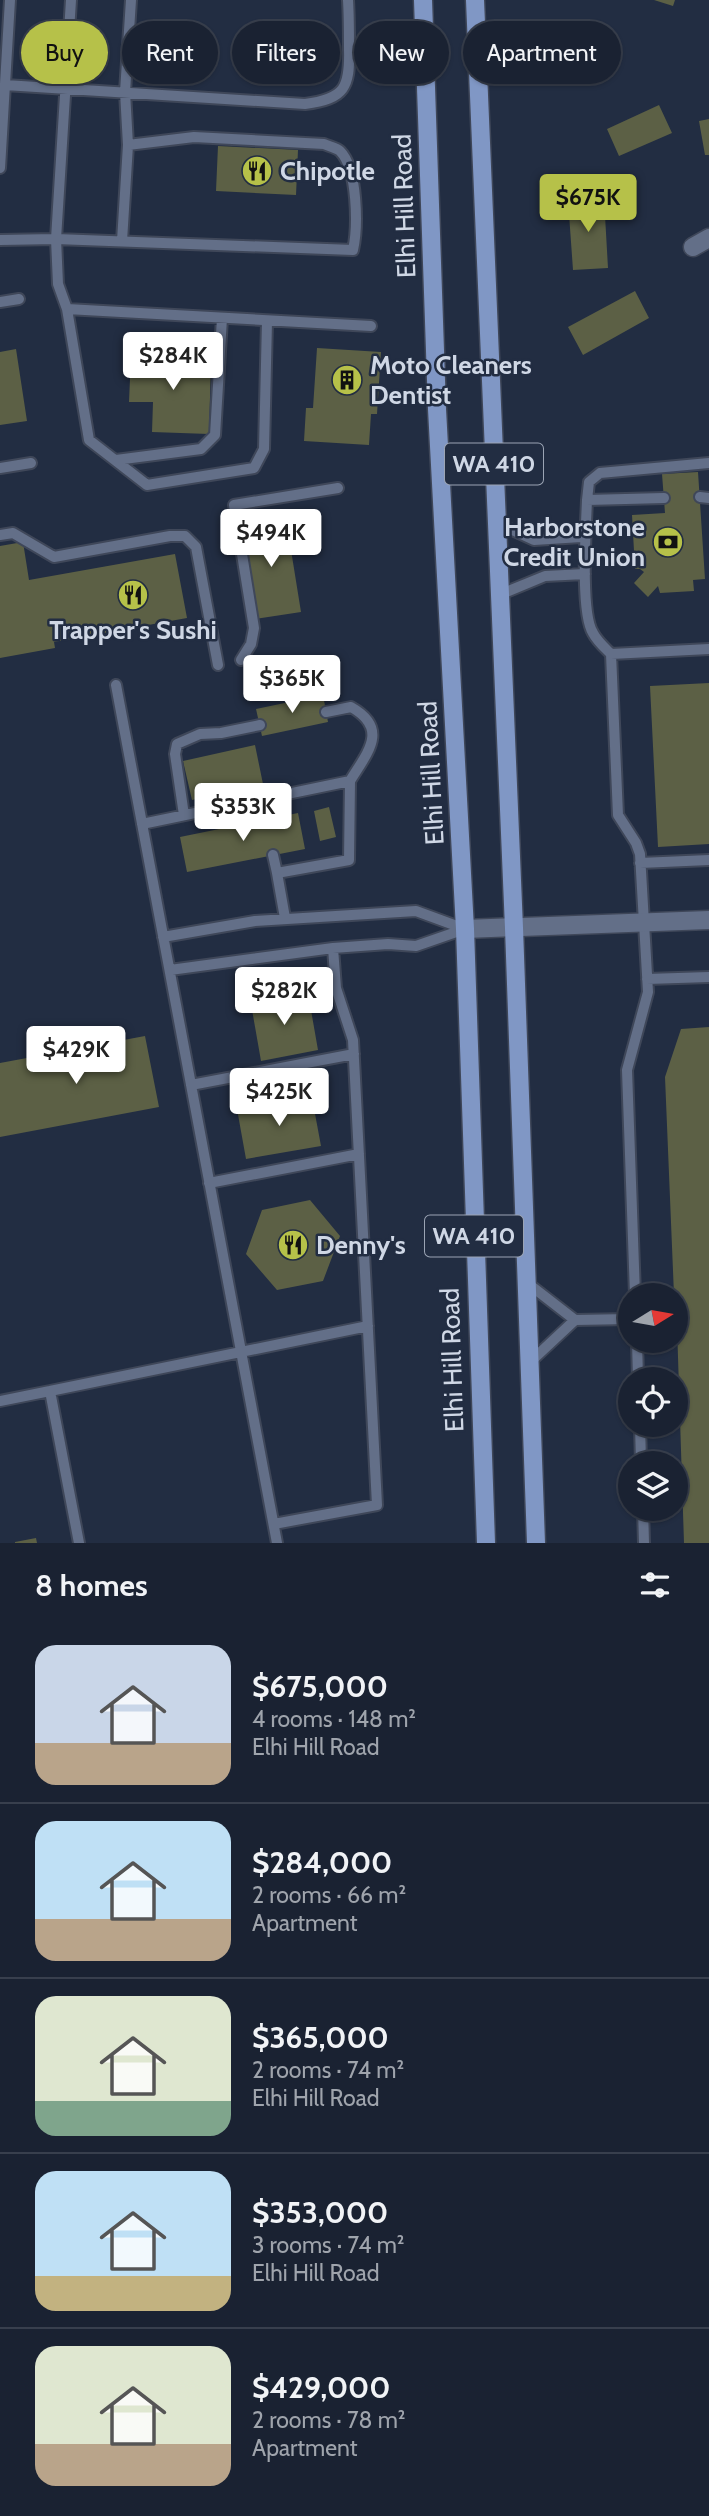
<!DOCTYPE html>
<meta charset="utf-8">
<style>
body{margin:0;font-family:Cabin,sans-serif;background:#272f3e;color:#f1f3f6;height:100vh;display:flex;flex-direction:column;font-size:26px;white-space:nowrap}
*{box-sizing:border-box;margin:0}
p{font-size:23px;color:#9fa4ac}
.icon{flex:none;width:38px;height:38px;fill:none;stroke:currentColor;stroke-width:2;stroke-linecap:round;stroke-linejoin:round}
.map{position:relative;height:1543px;overflow:hidden}
.panel{display:flex;flex-direction:column;background:#1a2232;flex:1}
.panel>*{flex:none}
.top-card{position:absolute;left:21px;top:21px;width:668px;height:63px;display:flex;gap:14px}
.needle{width:46px;rotate:79deg}
.buttons{position:absolute;left:618px;top:1283px;display:grid;gap:14px}
.buttons a{display:grid;place-items:center;width:70px;height:70px;border-radius:50%;background:#1a2232;box-shadow:0 2px 5px #0004,0 0 0 2px #383f4d;font-size:35px}
.price{position:absolute;translate:-50% -60px;padding:0 16px;border-radius:7px;background:#fff;color:#222;font-size:23px;line-height:46px;filter:drop-shadow(0 2px 4px #0008)}
.price::after{content:'';position:absolute;left:50%;top:42px;width:21px;height:16px;margin-left:-10px;background:inherit;clip-path:polygon(0 0,100% 0,50% 100%)}
.price.selected{background:#b6c149;color:#111}
ul{padding:0;list-style:none}
li{display:flex;align-items:center;gap:21px;height:175px;padding:0 35px}
li+li{border-top:2px solid #383f4d}
li span{display:grid;place-items:center;flex:none;width:196px;height:140px;border-radius:21px;color:#555}
li>.icon{margin-inline-start:auto}
span .icon{width:84px;height:84px;fill:#fffc;stroke-width:1}
li b{font-size:30px}
h2{display:flex;justify-content:space-between;align-items:center;height:84px;padding:0 35px;font-size:30px}
.chip{padding:0 24px;border-radius:32px;background:#1a2232;box-shadow:0 2px 5px #0004,0 0 0 2px #383f4d;font-size:24px;line-height:63px}
.chip.selected{background:#b6c149;color:#111}
.map>svg:first-child{display:block}
.building{fill:#5c6045}
.lines{fill:none;stroke-linecap:round;stroke-linejoin:round}
.service-casing{stroke:#3f4759;stroke-width:14}
.minor-casing{stroke:#3f4759;stroke-width:21}
.primary-casing{stroke:#3f4759;stroke-width:21}
.service{stroke:#636f88;stroke-width:10}
.minor{stroke:#636f88;stroke-width:18}
.primary{stroke:#8097c5;stroke-width:18}
.labels{text-anchor:middle;stroke-width:5;stroke-linejoin:round;paint-order:stroke}
.shield{fill:#222d42;stroke:#9ba4b4;stroke-width:2}
.shield-label{font-size:24px;font-weight:bold;fill:#cfd7e5}
.poi-label{font-size:26px;font-weight:bold;fill:#cfd7e5;stroke:#222d42;text-anchor:start}
.street-label{font-size:26px;fill:#cfd7e5;stroke:#222d42}
</style>
<div class="map">
<svg width="709" height="1543" viewBox="0 0 709 1543">
<rect width="100%" height="100%" fill="#222d42"/>
<path class="building" d="M 654,0 L 675,0 L 673,6 Z
M 659,105 L 672,133 L 619,156 L 607,129 Z
M 709,119 L 709,155 L 705,155 L 699,121 Z
M 218,146 L 298,150 L 296,195 L 216,191 Z
M 604,198 L 608,268 L 573,270 L 568,200 Z
M 635,291 L 649,318 L 583,355 L 568,327 Z
M 317,348 L 381,352 L 377,414 L 371,414 L 369,445 L 304,441 L 306,408 L 313,408 Z
M 16,349 L 27,421 L 0,425 L 0,352 Z
M 131,356 L 211,360 L 209,434 L 152,432 L 153,402 L 129,402 Z
M 698,472 L 705,579 L 693,580 L 694,591 L 660,593 L 658,586 L 648,597 L 634,583 L 644,572 L 640,569 L 635,569 L 632,515 L 665,513 L 662,474 Z
M 286,519 L 301,612 L 255,619 L 240,527 Z
M 23,542 L 29,580 L 175,554 L 187,618 L 54,642 L 55,648 L 0,658 L 0,546 Z
M 709,683 L 709,844 L 658,847 L 650,686 Z
M 323,695 L 328,722 L 262,736 L 256,709 Z
M 255,745 L 263,784 L 192,800 L 183,761 Z
M 329,807 L 336,837 L 320,841 L 314,811 Z
M 298,813 L 305,849 L 187,872 L 180,837 Z
M 308,993 L 318,1050 L 261,1061 L 251,1004 Z
M 709,1027 L 709,1543 L 684,1543 L 676,1295 L 674,1295 L 665,1077 L 681,1029 Z
M 145,1036 L 159,1107 L 0,1137 L 0,1063 Z
M 301,1097 L 313,1103 L 321,1146 L 246,1159 L 237,1109 Z
M 310,1200 L 340,1236 L 323,1281 L 277,1290 L 246,1254 L 262,1210 Z
M 36,1538 L 37,1543 L 15,1543 L 15,1542 Z"/>
<g class="lines">
<g class="service-casing">
<path id="service" d="M 5,85 L 305,104 C 345,99 350,87 349,50 C 349,33 349,16 348,0
M 128,145 L 194,137 L 324,144 C 328,146 337,148 340,151 C 358,169 358,227 353,250 L 56,239 L 58,284 L 67,309 L 371,326
M 0,168 L 10,0
M 0,240 L 56,239 L 71,0
M 122,241 L 128,145 L 125,92 L 131,0
M 0,302 L 19,299
M 67,309 L 89,440 L 147,485 L 254,468 L 264,449 L 267,321
M 116,460 L 201,449 L 215,435 L 222,318
M 0,468 L 31,463
M 700,497 L 709,498
M 587,500 L 589,482 L 600,473 L 709,463
M 497,523 L 534,540 L 581,537 L 586,528
M 0,535 L 13,533 L 54,557 L 170,536 L 185,536 L 196,547 L 218,665
M 499,595 L 545,576 L 585,574
M 611,654 C 605,648 597,641 593,633 C 580,612 586,527 587,500 L 664,498
M 241,660 L 251,644 L 254,628 L 234,505 L 338,488
M 116,685 L 277,1543
M 326,712 L 351,707 C 390,729 367,753 350,781
M 263,799 L 266,820
M 184,815 L 175,754 L 177,744 L 200,734 L 221,733 L 260,725
M 142,824 L 350,781 L 349,860 L 277,873 L 285,918
M 273,855 L 277,873
M 640,863 L 709,860
M 163,937 L 255,921 L 416,911 L 465,929
M 170,970 L 333,948 L 388,944 L 416,946 L 465,929
M 647,979 L 709,977
M 191,1085 L 354,1054
M 209,1183 L 359,1154
M 526,1282 L 575,1320 L 529,1363
M 635,1295 L 627,1070 L 648,992 L 640,854 L 636,843 L 618,815 L 611,654 L 709,649
M 575,1320 L 630,1319
M 637,1340 L 638,1379
M 50,1391 L 368,1326
M 0,1401 L 50,1391 L 79,1543
M 640,1424 L 641,1463
M 643,1508 L 644,1543
M 274,1524 L 377,1505 L 353,1040 L 336,988 L 333,948"/>
</g>
<g class="minor-casing">
<path id="minor" d="M 693,247 L 709,238
M 465,929 L 709,920"/>
</g>
<g class="primary-casing">
<path id="primary" d="M 423,0 L 437,409 L 465,929 L 486,1543
M 475,0 L 514,928 L 536,1543"/>
</g>
<use href="#service" class="service"/>
<use href="#minor" class="minor"/>
<use href="#primary" class="primary"/>
</g>
<defs>
<g id="restaurant-disc" transform="scale(1.575)"><circle r="9.5" fill="#b6c149" stroke="#222d42"/><path d="M-5-6h1v4h1v-4h1v4h1v-4h1v5L-1.5 .5V6h-2V.5L-5-1ZM5-6V6H3V1.5H1.5Q1.5-4 5-6Z" fill="#111"/></g>
<g id="building-disc" transform="scale(1.575)"><circle r="9.5" fill="#b6c149" stroke="#222d42"/><path d="M-4-6H4V6H1V3H-1V6H-4ZM-2.5-4.3h1.7v1.8h-1.7ZM.8-4.3h1.7v1.8H.8ZM-2.5-1h1.7V.8h-1.7ZM.8-1h1.7V.8H.8Z" fill="#111"/></g>
<g id="bank-disc" transform="scale(1.575)"><circle r="9.5" fill="#b6c149" stroke="#222d42"/><path d="M-6-4H6V4H-6ZM0-2.3a2.3 2.3 0 1 0 0 4.6a2.3 2.3 0 1 0 0-4.6Z" fill="#111"/></g>
</defs>
<g fill-rule="evenodd">
<use href="#restaurant-disc" x="257" y="171"/>
<use href="#building-disc" x="347" y="380"/>
<use href="#bank-disc" x="668" y="542"/>
<use href="#restaurant-disc" x="133" y="595"/>
<use href="#restaurant-disc" x="293" y="1245"/>
</g>
<g class="labels">
<g class="shield">
<rect x="445" y="443.5" width="98" height="41" rx="5"/>
<rect x="425" y="1215.5" width="98" height="41" rx="5"/>
</g>
<g class="shield-label">
<text x="494" y="472">WA 410</text>
<text x="474" y="1244">WA 410</text>
</g>
<g class="poi-label">
<text x="280" y="180">Chipotle</text>
<text x="370" y="374">Moto Cleaners<tspan x="370" dy="30">Dentist</tspan></text>
<text x="645" y="536" text-anchor="end">Harborstone<tspan x="645" dy="30">Credit Union</tspan></text>
<text x="133" y="639" text-anchor="middle">Trapper's Sushi</text>
<text x="316" y="1254">Denny's</text>
</g>
<g class="street-label">
<text transform="translate(404 206) rotate(-92)" y="9">Elhi Hill Road</text>
<text transform="translate(431 773) rotate(-93)" y="9">Elhi Hill Road</text>
<text transform="translate(452 1360) rotate(-92)" y="9">Elhi Hill Road</text>
</g>
</g>
</svg>
<div class="buttons">
<a><svg class="needle" viewBox="-14 -14 28 28"><path d="M0-13l5 13h-10z" fill="#e53935"/><path d="M0 13l5-13h-10z" fill="#9fa4ac"/></svg></a>
<a><svg class="icon" aria-label="locate" viewBox="0 0 24 24"><circle cx="12" cy="12" r="6"/><path d="M12 2v4M12 18v4M2 12h4M18 12h4"/></svg></a>
<a><svg class="icon" aria-label="layers" viewBox="0 0 24 24"><path d="M12 4l9 5-9 5-9-5zM3 14l9 5 9-5"/></svg></a>
</div>
<b class="price selected" style="left:588px;top:234px">$675K</b>
<b class="price" style="left:173px;top:392px">$284K</b>
<b class="price" style="left:271px;top:569px">$494K</b>
<b class="price" style="left:292px;top:715px">$365K</b>
<b class="price" style="left:243px;top:843px">$353K</b>
<b class="price" style="left:284px;top:1027px">$282K</b>
<b class="price" style="left:76px;top:1086px">$429K</b>
<b class="price" style="left:279px;top:1128px">$425K</b>
<div class="top-card">
<a class="chip selected">Buy</a>
<a class="chip">Rent</a>
<a class="chip">Filters</a>
<a class="chip">New</a>
<a class="chip">Apartment</a>
</div>
</div>
<section class="panel">
<h2>8 homes<svg class="icon" aria-label="filters" viewBox="0 0 24 24"><path d="M4 7h16M4 17h16"/><circle cx="9" cy="7" r="2"/><circle cx="15" cy="17" r="2"/></svg></h2>
<ul>
<li><span style="background:linear-gradient(#c9d6e8 70%,#b9a48a 0)"><svg class="icon" aria-label="home" viewBox="0 0 24 24"><path d="M3 11l9-7 9 7M6 9v11h12V9"/></svg></span><div><b>$675,000</b><p>4 rooms · 148 m²</p><p>Elhi Hill Road</p></div></li>
<li><span style="background:linear-gradient(#bfe0f5 70%,#b9a48a 0)"><svg class="icon" aria-label="home" viewBox="0 0 24 24"><path d="M3 11l9-7 9 7M6 9v11h12V9"/></svg></span><div><b>$284,000</b><p>2 rooms · 66 m²</p><p>Apartment</p></div></li>
<li><span style="background:linear-gradient(#dfe7d0 75%,#7fa58c 0)"><svg class="icon" aria-label="home" viewBox="0 0 24 24"><path d="M3 11l9-7 9 7M6 9v11h12V9"/></svg></span><div><b>$365,000</b><p>2 rooms · 74 m²</p><p>Elhi Hill Road</p></div></li>
<li><span style="background:linear-gradient(#bfe0f5 75%,#c2b280 0)"><svg class="icon" aria-label="home" viewBox="0 0 24 24"><path d="M3 11l9-7 9 7M6 9v11h12V9"/></svg></span><div><b>$353,000</b><p>3 rooms · 74 m²</p><p>Elhi Hill Road</p></div></li>
<li><span style="background:linear-gradient(#dfe7d0 70%,#b9a48a 0)"><svg class="icon" aria-label="home" viewBox="0 0 24 24"><path d="M3 11l9-7 9 7M6 9v11h12V9"/></svg></span><div><b>$429,000</b><p>2 rooms · 78 m²</p><p>Apartment</p></div></li>
</ul>
</section>
